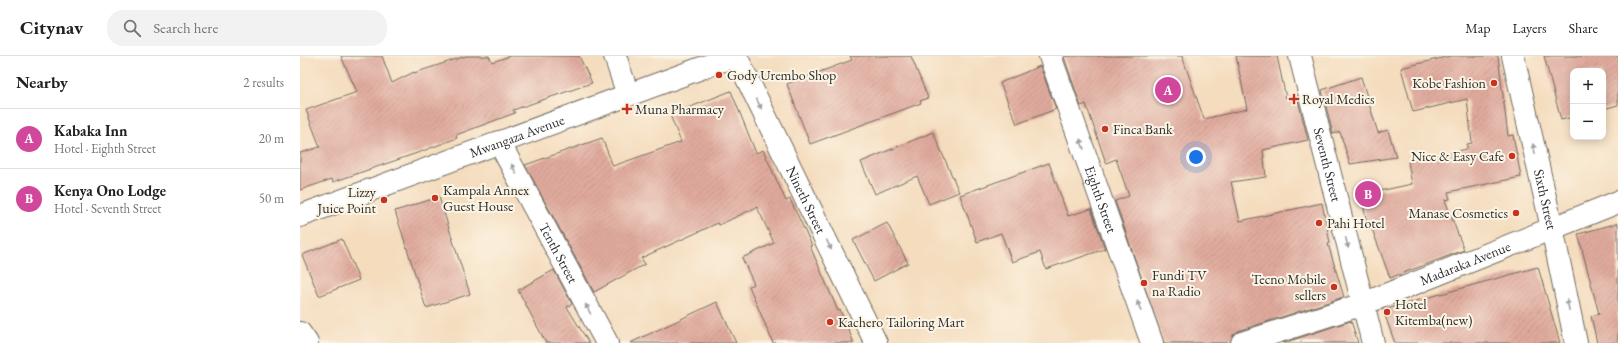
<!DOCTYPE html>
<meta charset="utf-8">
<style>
:root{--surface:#fff;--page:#f2f2f2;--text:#202124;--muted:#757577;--line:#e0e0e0;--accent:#2563eb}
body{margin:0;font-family:"EB Garamond",serif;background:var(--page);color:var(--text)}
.controls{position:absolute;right:12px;top:12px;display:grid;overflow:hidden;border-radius:8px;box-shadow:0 2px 10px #0003}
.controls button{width:36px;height:36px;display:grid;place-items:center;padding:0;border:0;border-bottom:1px solid var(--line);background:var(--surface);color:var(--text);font:20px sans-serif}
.you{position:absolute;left:896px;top:101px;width:14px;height:14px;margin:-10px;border:3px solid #fff;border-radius:50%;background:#1a73e8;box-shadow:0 0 0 6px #1a73e833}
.badge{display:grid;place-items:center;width:26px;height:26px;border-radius:50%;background:var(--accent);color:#fff;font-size:13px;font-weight:700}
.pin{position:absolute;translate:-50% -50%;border:2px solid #fff;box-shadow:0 1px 4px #0006}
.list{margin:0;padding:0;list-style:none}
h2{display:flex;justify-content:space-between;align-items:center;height:52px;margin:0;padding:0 16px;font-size:17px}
h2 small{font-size:13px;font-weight:400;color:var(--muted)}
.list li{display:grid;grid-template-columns:26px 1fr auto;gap:12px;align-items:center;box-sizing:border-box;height:60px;padding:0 16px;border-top:1px solid var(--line)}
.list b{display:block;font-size:15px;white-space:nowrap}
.list p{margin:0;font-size:13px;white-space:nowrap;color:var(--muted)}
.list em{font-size:13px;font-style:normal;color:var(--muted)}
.icon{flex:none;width:22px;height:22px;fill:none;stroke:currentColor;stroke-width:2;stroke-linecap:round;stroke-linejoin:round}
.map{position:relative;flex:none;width:1318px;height:287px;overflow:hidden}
header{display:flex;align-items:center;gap:24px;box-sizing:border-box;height:56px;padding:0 20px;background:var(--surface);border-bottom:1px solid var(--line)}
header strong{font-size:19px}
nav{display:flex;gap:22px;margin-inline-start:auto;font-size:14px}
.search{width:280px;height:36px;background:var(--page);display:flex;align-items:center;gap:10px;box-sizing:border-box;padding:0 14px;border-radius:16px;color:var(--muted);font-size:15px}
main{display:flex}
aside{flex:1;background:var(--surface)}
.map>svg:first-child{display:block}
.building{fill:url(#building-hatch)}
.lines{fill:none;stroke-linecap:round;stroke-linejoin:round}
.minor-casing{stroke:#71695e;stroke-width:24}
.minor{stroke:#fff;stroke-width:22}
.oneway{fill:#a0a0a0}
.poi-dot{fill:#c8321e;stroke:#fcf5e5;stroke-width:1.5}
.labels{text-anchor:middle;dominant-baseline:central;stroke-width:4;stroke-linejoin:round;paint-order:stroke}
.poi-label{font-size:14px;fill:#2b2b2b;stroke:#fcf5e5;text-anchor:start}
.street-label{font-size:14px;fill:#2b2b2b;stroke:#fcf5e5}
</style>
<header>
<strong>Citynav</strong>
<div class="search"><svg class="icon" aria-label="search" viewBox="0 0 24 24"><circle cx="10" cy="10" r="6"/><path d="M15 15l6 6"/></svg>Search here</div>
<nav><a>Map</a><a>Layers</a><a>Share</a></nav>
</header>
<main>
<aside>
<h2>Nearby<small>2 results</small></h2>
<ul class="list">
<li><span class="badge" style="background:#d1479c">A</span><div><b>Kabaka Inn</b><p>Hotel · Eighth Street</p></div><em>20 m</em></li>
<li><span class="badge" style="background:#d1479c">B</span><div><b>Kenya Ono Lodge</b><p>Hotel · Seventh Street</p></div><em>50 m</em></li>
</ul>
</aside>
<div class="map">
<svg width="1318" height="287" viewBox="0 0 1318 287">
<defs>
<pattern id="building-hatch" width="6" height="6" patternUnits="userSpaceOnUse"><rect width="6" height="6" fill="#e0aa9d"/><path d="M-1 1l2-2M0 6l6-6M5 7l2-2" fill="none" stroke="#c09287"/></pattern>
</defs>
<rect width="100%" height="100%" fill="#fcf5e5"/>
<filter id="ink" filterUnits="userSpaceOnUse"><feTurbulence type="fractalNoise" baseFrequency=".025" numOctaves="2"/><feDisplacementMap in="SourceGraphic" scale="8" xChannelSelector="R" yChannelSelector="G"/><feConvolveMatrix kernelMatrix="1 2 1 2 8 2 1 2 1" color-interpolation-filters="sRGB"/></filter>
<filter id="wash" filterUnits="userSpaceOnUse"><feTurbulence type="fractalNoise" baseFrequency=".012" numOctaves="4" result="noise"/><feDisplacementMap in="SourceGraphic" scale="16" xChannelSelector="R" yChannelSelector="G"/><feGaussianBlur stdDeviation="0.9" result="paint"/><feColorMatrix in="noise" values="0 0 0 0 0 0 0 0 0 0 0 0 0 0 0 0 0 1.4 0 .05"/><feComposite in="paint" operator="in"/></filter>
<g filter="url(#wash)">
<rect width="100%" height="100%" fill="#f4dcbd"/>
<g id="blocks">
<path class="building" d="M 41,0 L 82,0 L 92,27 L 114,16 L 114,17 L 166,0 L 189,0 L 192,6 L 210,0 L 279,0 L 292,27 L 213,54 L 215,57 L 156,79 L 157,82 L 120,96 L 33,126 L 32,123 L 0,134 L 0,97 L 20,91 L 6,54 L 57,36 Z
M 550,0 L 611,0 L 628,42 L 620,45 L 621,47 L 510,88 L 487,28 L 552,4 Z
M 766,0 L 882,0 L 904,63 L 947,53 L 936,0 L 977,0 L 986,42 L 997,40 L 1008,84 L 963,94 L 966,121 L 931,126 L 940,165 L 1022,147 L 1030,187 L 1028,188 L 1044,241 L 938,275 L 933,279 L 930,287 L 864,287 L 815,145 L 829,140 L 816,103 L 806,107 L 786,48 L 781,50 L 764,1 Z
M 1150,0 L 1198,0 L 1208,80 L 1213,79 L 1221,121 L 1148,136 L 1150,143 L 1145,144 L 1164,194 L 1090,222 L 1071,170 L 1068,171 L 1061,139 L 1112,128 L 1108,106 L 1167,93 L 1167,88 L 1172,87 L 1167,43 L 1113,56 L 1101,12 Z
M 1244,0 L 1318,0 L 1318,49 L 1303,53 L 1303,15 L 1273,15 L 1273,61 L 1261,64 Z
M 740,10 L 756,53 L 717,68 L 700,27 Z
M 1061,21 L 1078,77 L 1088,74 L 1096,101 L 1050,108 L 1040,76 L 1033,78 L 1022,34 Z
M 431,35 L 456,97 L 463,94 L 486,145 L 490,143 L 512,190 L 510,190 L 538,255 L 540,254 L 554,287 L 473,287 L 449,230 L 454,228 L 442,202 L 474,187 L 457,151 L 419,169 L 418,167 L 341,202 L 345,208 L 294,236 L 225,109 L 302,82 L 313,110 L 381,86 L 370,59 Z
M 633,76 L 659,136 L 629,148 L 617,120 L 575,138 L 561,106 Z
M 749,107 L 768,160 L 791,153 L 805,193 L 746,213 L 740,196 L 712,206 L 701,177 L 677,186 L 660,139 Z
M 139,141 L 170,238 L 126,252 L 95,155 Z
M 587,167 L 608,207 L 574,225 L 553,184 Z
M 1318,167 L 1318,287 L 1297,287 L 1291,260 L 1299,258 L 1278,178 Z
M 42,183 L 59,224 L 19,240 L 2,199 Z
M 1238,211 L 1260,287 L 1095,287 L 1083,254 Z
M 254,214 L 272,248 L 267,251 L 289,287 L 246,287 L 218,234 Z
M 417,246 L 436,287 L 330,287 Z
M 1051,265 L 1058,287 L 983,287 Z"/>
</g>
</g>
<g filter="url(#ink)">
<use href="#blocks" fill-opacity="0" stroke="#71695e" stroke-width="1"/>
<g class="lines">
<defs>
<g id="minor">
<path d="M 315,0 L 328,39"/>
<path id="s1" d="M 436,0 L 576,287"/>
<path id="s2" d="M 750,0 L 852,287"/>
<path id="s3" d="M 1000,0 L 1073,287"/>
<path id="s4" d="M 1213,0 L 1252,172 L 1276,287"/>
<path id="s5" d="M 199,86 L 307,287"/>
<path id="s6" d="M 0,160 L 434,0"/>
<path d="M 0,277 L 7,287"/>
<path id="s7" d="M 942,287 L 1063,248 L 1318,146"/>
</g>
</defs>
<use href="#minor" class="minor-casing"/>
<use href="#minor" class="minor"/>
</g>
<defs><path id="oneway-solid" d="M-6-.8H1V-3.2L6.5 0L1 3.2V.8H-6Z"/></defs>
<g class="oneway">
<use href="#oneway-solid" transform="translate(459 48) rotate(64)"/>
<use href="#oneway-solid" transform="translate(782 88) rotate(-110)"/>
<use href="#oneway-solid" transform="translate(1234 93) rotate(-103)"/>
<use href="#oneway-solid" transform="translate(214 113) rotate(-118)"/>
<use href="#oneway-solid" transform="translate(1047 187) rotate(76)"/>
<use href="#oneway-solid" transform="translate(529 189) rotate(64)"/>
<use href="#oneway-solid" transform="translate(1268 249) rotate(-102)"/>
<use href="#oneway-solid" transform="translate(839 250) rotate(-110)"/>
<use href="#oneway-solid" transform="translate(288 253) rotate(-118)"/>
</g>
</g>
<g class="poi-dot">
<circle cx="419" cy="19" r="4"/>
<circle cx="1194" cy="27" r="4"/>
<path d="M992 37h4v4h4v4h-4v4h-4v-4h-4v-4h4z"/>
<path d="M325 47h4v4h4v4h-4v4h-4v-4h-4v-4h4z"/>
<circle cx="805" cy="73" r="4"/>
<circle cx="1212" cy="100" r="4"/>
<circle cx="135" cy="142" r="4"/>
<circle cx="84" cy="144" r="4"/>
<circle cx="1216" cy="157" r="4"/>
<circle cx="1019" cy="167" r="4"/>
<circle cx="844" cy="227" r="4"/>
<circle cx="1034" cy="231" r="4"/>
<circle cx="1087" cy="256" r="4"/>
<circle cx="530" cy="266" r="4"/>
</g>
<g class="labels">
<g class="poi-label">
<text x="427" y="19">Gody Urembo Shop</text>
<text x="1186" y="27" text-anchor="end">Kobe Fashion</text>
<text x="1002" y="43">Royal Medics</text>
<text x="335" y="53">Muna Pharmacy</text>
<text x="813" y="73">Finca Bank</text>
<text x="1204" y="100" text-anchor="end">Nice &amp; Easy Cafe</text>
<text x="143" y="134">Kampala Annex<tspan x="143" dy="16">Guest House</tspan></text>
<text x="76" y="136" text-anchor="end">Lizzy<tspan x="76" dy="16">Juice Point</tspan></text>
<text x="1208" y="157" text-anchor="end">Manase Cosmetics</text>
<text x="1027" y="167">Pahi Hotel</text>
<text x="852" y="219">Fundi TV<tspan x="852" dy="16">na Radio</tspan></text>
<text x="1026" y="223" text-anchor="end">Tecno Mobile<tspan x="1026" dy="16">sellers</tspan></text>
<text x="1095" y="248">Hotel<tspan x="1095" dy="16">Kitemba(new)</tspan></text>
<text x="538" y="266">Kachero Tailoring Mart</text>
</g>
<g class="street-label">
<text stroke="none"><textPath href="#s6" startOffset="231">Mwangaza Avenue</textPath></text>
<text stroke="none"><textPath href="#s3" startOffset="112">Seventh Street</textPath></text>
<text stroke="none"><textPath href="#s4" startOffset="147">Sixth Street</textPath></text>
<text stroke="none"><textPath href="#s1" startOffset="160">Nineth Street</textPath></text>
<text stroke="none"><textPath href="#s2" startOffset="152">Eighth Street</textPath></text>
<text stroke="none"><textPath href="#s5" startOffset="126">Tenth Street</textPath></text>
<text stroke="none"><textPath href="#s7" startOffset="237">Madaraka Avenue</textPath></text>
</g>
</g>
</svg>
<div class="controls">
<button>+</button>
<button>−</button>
</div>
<div class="you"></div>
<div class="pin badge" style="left:868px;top:34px;background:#d1479c">A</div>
<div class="pin badge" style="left:1068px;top:138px;background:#d1479c">B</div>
</div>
</main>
